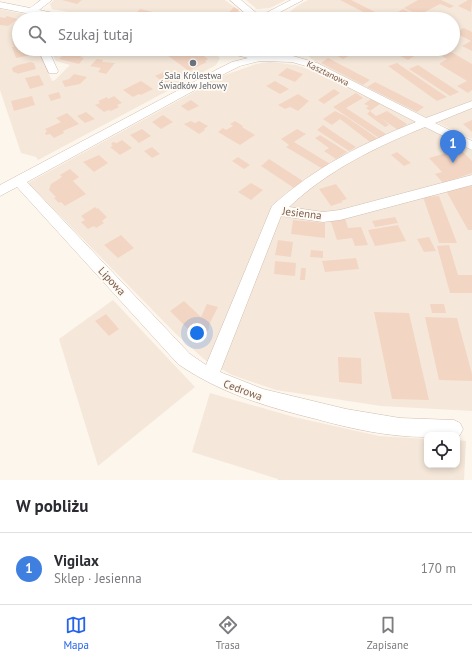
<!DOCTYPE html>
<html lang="pl">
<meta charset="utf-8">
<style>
:root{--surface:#fff;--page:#f2f2f3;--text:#2b2b33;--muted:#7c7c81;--line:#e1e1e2;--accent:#2563eb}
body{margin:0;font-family:"PT Sans",sans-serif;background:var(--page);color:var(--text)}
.controls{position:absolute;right:12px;bottom:12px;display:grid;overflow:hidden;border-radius:8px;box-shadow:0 2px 6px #0003}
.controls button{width:36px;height:36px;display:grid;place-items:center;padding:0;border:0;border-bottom:1px solid var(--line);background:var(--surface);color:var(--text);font:20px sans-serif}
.you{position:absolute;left:197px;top:333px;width:14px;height:14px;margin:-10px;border:3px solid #fff;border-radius:50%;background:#1a73e8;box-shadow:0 0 0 6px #1a73e833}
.badge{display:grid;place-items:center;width:26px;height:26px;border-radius:50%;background:var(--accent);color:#fff;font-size:13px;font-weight:700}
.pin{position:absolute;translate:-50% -33px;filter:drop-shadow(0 1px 2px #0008)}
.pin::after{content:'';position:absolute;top:21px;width:14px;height:12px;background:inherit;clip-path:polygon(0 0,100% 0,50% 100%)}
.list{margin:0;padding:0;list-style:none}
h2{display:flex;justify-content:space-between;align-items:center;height:52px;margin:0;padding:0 16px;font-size:17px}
h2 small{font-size:13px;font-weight:400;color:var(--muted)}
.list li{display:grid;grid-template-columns:26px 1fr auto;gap:12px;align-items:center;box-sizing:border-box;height:72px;padding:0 16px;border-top:1px solid var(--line)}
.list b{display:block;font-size:15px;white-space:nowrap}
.list p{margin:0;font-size:13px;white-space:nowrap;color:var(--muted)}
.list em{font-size:13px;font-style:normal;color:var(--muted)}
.icon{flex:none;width:22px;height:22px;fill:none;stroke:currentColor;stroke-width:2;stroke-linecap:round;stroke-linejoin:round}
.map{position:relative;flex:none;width:472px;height:480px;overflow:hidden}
.search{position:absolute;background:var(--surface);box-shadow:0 2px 6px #0003;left:12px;right:12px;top:12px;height:44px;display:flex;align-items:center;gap:10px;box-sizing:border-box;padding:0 14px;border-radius:22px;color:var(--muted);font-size:15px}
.sheet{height:124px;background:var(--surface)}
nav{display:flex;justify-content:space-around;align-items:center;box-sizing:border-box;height:56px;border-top:1px solid var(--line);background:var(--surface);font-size:11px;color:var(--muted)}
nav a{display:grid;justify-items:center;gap:2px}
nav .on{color:var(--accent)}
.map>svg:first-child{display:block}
.residential{fill:#f5e8da}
.building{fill:#f3d5c3}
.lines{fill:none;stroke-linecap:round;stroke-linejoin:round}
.minor-casing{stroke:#d1beb0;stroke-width:1}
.minor{fill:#fff;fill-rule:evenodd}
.worship-dot{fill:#6b7280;stroke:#fffaf3;stroke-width:1.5}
.labels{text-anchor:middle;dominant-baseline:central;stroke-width:3.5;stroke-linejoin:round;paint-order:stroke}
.far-street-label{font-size:9px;fill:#7a5c4d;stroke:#fffaf3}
.far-worship-label{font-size:9px;fill:#5b616d;stroke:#fffaf3}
.street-label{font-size:11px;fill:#7a5c4d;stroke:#fffaf3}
</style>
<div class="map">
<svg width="472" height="480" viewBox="0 0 472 480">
<rect width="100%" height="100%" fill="#fdf6ec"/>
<path class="residential" d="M 54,0 L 225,0 L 250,19 L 107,19 L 52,9 L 50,4 Z
M 246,0 L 286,0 L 270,8 L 257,9 Z
M 308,0 L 472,0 L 472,139 L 425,117 L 316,62 L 299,49 L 453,49 L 453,19 L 281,19 L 297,6 Z
M 0,9 L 47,19 L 19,19 L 19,49 L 37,49 L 52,81 L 55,80 L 70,65 L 56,61 L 50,49 L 197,49 L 213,52 L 220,58 L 216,65 L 38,160 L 36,157 L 21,153 L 0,90 Z
M 270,62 L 296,65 L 308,69 L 351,88 L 472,151 L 472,411 L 381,406 L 276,390 L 232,375 L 205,360 L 176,334 L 28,183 L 225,75 L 256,64 Z
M 113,300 L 195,387 L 98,466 L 59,339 Z
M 210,393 L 294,417 L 379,436 L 427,439 L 427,465 L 457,465 L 457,440 L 466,441 L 464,480 L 278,480 L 278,479 L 192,452 Z"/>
<path class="building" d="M 62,0 L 82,0 L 77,4 Z
M 340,0 L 351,0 L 381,15 L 375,18 Z
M 418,0 L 441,0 L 454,6 L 450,8 L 440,4 L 419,15 L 404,8 Z
M 468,0 L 472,0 L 471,12 L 458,6 Z
M 234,7 L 239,10 L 235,15 L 237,16 L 235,19 L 223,19 Z
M 140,9 L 153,12 L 146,19 L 134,16 Z
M 403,9 L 423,19 L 413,19 L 398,12 Z
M 199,12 L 209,13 L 207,15 L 216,17 L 215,19 L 212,19 L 195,16 Z
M 7,16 L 17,19 L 8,26 L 0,25 L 0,17 L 5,18 Z
M 464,28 L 472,32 L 472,51 L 462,46 L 471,41 L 454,32 Z
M 19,40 L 19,49 L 33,49 L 29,51 L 31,55 L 16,58 L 12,47 L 14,47 L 12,41 Z
M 172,49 L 204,56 L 208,59 L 205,61 L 207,62 L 189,71 L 167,55 L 167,52 Z
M 339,49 L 354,49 L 358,51 L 343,59 L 332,53 Z
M 404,49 L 416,55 L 408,60 L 396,54 Z
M 430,49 L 446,49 L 472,64 L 472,90 L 468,93 L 457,86 L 467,81 L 439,64 L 447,59 Z
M 66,52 L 82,56 L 80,57 L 84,58 L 79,64 L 59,59 Z
M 328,58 L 370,80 L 363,85 L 321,63 Z
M 97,59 L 103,60 L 102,62 L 103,62 L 115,63 L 106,74 L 98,72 L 101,68 L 90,66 Z
M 31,62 L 32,63 L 34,63 L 36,69 L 17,74 L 17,73 L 13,72 L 12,68 L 18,65 Z
M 397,63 L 432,87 L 447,97 L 437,101 L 388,66 Z
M 418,65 L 459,92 L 450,96 L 409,69 Z
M 287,68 L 303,74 L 295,82 L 278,75 Z
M 168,70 L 174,73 L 177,77 L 171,82 L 169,81 L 165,83 L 155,76 Z
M 74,74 L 87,77 L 80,84 L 65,87 L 62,81 L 69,79 Z
M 39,75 L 44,85 L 30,89 L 25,78 Z
M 141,81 L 153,89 L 141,95 L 139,94 L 133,97 L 123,90 Z
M 275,81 L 289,89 L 280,94 L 266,86 Z
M 375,82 L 397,93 L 424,107 L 417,112 L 367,87 Z
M 334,89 L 340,93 L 324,104 L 318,100 Z
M 59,92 L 61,98 L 51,101 L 48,95 Z
M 356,93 L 363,98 L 346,108 L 386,134 L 379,138 L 333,107 Z
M 298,94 L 309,101 L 298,111 L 290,107 L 285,109 L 278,105 Z
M 32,96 L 35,105 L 14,111 L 11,101 Z
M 114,96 L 122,103 L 117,105 L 119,107 L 111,111 L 109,110 L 104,112 L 95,105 L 100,103 L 98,101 L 107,97 L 108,99 Z
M 371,99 L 380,104 L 370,111 L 366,108 L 369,106 L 364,104 Z
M 191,100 L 199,106 L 188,111 L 181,106 Z
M 335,111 L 345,116 L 377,138 L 370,142 L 340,119 L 332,125 L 323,119 Z
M 370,111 L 376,116 L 387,111 L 407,124 L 398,130 L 382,119 L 389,125 L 385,127 L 367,114 Z
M 86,112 L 95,119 L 85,123 L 77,116 Z
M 67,113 L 79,124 L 63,131 L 64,133 L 54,138 L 50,134 L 46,135 L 45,133 L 47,131 L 45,129 L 61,122 L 56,118 Z
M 163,115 L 173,122 L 161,129 L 152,122 Z
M 472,120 L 472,132 L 463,124 Z
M 191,121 L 195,123 L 199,121 L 208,126 L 204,129 L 205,130 L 199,134 L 184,124 Z
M 235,121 L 243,126 L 242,127 L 255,135 L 240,145 L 218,132 L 223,128 L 226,130 L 233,126 L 230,124 Z
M 323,125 L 339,136 L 356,147 L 349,151 L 317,130 Z
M 142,129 L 151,136 L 139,143 L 130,135 Z
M 297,129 L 306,134 L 294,142 L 330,164 L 323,169 L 286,147 L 289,145 L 281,139 Z
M 320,135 L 347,152 L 336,159 L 324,151 L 329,148 L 315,138 Z
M 122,140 L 132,148 L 120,155 L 110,147 L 113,146 L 111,144 L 113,142 L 117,143 Z
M 152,147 L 160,154 L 152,158 L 144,151 Z
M 460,149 L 472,161 L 472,173 L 443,183 L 435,174 L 442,172 L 429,158 Z
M 397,152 L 411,163 L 404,166 L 391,155 Z
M 99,155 L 108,163 L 94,172 L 83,162 Z
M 238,157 L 250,165 L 244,169 L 232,161 Z
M 269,159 L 306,183 L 297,190 L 261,166 Z
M 70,169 L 79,177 L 73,181 L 86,194 L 65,206 L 61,202 L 59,203 L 54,198 L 56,197 L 49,190 L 51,184 L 62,177 L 60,175 Z
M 251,183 L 263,190 L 251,200 L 238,192 Z
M 336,184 L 347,199 L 341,201 L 343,202 L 331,206 L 319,189 Z
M 472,186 L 472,230 L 468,230 L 445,189 Z
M 439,196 L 457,243 L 439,243 L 423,197 Z
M 95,207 L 97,209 L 98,208 L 107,217 L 102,221 L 104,223 L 96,228 L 94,226 L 88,229 L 81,222 L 85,220 L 81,216 Z
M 395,217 L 398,223 L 375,227 L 372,221 Z
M 345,218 L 348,228 L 361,227 L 368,245 L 355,246 L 352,238 L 337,240 L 330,219 Z
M 293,220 L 325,223 L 325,238 L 291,234 Z
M 398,225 L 406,241 L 375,246 L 368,230 Z
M 121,235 L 134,248 L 118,258 L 104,245 Z
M 429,237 L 436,251 L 424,252 L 417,239 Z
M 278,240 L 293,242 L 291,257 L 275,255 Z
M 449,245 L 458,275 L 472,275 L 472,293 L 450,293 L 437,246 Z
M 311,250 L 323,251 L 323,258 L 310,257 Z
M 356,258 L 359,269 L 325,272 L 322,261 Z
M 275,261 L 296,263 L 295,276 L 274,274 Z
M 301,268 L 306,268 L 305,280 L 300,280 Z
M 184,301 L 201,317 L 207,304 L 218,307 L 209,325 L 209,329 L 206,332 L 202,331 L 195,336 L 170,311 Z
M 430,304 L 444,304 L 446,313 L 432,313 Z
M 374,312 L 409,313 L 429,400 L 392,399 Z
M 106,314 L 119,329 L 109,336 L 95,321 Z
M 425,317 L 457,318 L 472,374 L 472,381 L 439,380 Z
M 338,357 L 361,358 L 362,384 L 339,382 Z"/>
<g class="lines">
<defs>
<path id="minor" d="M 41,0 L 52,0 L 39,10 L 73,17 L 75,19 L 56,19 L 0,8 L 0,2 L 30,8 Z
M 230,0 L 241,0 L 260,16 L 291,0 L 303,0 L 267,19 L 252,19 Z
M 38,49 L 48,49 L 58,71 L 57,73 L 49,73 Z
M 219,49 L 236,49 L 260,55 L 293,56 L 317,63 L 426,118 L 472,101 L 472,108 L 435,123 L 472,141 L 472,150 L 425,127 C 376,147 328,170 289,207 L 323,212 L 340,210 L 472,175 L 472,185 L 340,220 L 323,222 L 281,216 L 220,372 L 263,389 L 346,409 L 400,418 L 454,420 L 460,423 L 463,429 L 460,435 L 457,437 L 457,435 L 427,435 L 427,437 C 389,437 352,429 316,419 C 267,407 220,393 178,364 L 17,187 L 0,196 L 0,185 L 218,69 L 232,62 L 248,58 L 220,51 ZM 260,61 L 292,62 L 309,67 L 416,122 C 363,143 314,168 272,206 L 206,365 L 190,354 L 27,182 L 226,73 L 240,66 Z"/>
</defs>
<use href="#minor" class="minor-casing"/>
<use href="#minor" class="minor"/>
</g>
<circle class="worship-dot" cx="193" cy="63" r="4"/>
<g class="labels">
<g class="far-street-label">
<text transform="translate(328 73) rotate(26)">Kasztanowa</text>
</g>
<g class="far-worship-label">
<text x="193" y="75">Sala Królestwa<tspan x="193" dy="10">Świadków Jehowy</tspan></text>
</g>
<g class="street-label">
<text transform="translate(302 213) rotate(7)">Jesienna</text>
<text transform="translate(112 281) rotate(47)">Lipowa</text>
<text transform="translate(243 390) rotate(20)">Cedrowa</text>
</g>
</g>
</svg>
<div class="controls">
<button><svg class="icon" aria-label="locate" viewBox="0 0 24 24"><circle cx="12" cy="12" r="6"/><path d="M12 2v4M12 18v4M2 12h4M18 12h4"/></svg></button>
</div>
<div class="you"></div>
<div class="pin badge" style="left:453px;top:163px;background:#3f7fe0">1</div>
<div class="search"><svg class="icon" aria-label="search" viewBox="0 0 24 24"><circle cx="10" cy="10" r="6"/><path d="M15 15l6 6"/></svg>Szukaj tutaj</div>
</div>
<section class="sheet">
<h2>W pobliżu<small></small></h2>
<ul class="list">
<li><span class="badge" style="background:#3f7fe0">1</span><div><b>Vigilax</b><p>Sklep · Jesienna</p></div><em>170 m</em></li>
</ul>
</section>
<nav>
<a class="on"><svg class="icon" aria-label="map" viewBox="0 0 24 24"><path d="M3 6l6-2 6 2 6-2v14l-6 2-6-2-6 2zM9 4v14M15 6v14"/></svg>Mapa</a>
<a><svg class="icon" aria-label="directions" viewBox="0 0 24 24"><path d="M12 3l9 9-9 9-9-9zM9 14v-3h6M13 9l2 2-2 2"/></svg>Trasa</a>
<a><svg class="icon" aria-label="saved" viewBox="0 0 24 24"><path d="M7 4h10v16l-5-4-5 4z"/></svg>Zapisane</a>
</nav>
